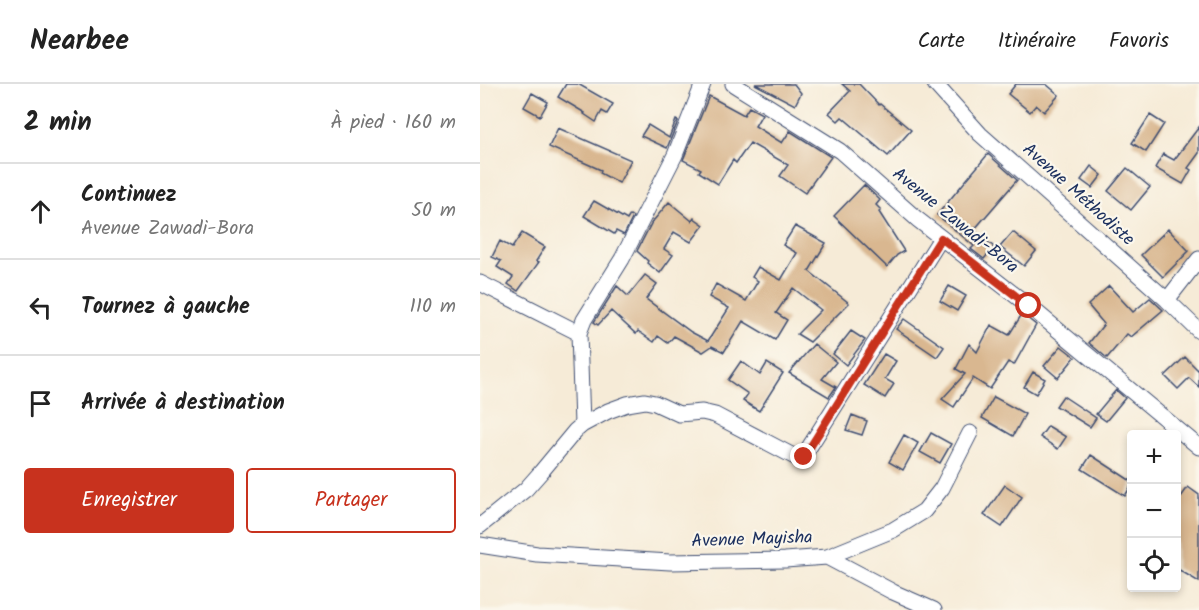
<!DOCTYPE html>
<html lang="fr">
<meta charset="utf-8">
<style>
:root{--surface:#fff;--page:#f2f2f2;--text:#222;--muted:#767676;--line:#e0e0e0;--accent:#c8321e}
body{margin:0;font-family:Kalam,sans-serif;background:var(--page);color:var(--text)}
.controls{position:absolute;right:18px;bottom:18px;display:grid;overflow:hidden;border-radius:6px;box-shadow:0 3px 9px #0003}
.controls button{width:54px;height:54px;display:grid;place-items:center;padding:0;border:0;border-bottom:2px solid var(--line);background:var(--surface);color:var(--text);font:30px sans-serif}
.stop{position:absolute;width:18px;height:18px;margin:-14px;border:4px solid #c8321e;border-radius:50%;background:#fff}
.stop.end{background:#c8321e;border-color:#fff;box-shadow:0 2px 6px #0008}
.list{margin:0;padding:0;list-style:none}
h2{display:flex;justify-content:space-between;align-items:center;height:78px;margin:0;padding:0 24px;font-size:26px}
h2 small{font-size:20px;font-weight:400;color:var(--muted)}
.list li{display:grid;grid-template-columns:39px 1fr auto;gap:18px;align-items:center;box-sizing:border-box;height:96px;padding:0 24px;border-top:2px solid var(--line)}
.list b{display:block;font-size:22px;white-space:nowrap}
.list p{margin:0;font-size:20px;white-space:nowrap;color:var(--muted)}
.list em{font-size:20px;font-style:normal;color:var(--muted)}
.actions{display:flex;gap:12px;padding:18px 24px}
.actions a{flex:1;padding:14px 0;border:2px solid var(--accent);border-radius:6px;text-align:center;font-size:21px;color:var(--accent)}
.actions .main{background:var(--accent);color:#fff}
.icon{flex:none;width:33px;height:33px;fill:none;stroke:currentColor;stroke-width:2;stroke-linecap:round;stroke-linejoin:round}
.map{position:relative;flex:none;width:719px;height:526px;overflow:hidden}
header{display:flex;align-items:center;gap:36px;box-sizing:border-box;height:84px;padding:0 30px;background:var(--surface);border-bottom:2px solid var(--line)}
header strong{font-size:28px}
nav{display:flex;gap:33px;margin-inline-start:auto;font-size:21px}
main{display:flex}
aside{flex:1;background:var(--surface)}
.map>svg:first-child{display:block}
.building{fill:#d9b790}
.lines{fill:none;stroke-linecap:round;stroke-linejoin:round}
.minor-casing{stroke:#3c4b70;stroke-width:17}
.minor{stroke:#fff;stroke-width:15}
.route{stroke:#c8321e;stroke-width:8}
.labels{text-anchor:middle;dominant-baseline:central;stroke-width:4.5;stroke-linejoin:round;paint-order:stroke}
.street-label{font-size:18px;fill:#1b2f5e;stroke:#fbf7ec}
</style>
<header>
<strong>Nearbee</strong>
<nav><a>Carte</a><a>Itinéraire</a><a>Favoris</a></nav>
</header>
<main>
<aside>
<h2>2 min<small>À pied · 160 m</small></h2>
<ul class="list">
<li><svg class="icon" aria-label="ahead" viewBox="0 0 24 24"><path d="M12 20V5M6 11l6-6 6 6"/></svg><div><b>Continuez</b><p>Avenue Zawadi-Bora</p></div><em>50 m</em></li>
<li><svg class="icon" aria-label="left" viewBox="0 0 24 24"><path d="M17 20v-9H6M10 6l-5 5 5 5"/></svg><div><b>Tournez à gauche</b></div><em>110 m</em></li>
<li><svg class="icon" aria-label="arrive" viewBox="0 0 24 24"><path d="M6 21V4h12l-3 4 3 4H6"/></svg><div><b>Arrivée à destination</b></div></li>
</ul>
<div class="actions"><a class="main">Enregistrer</a><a>Partager</a></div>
</aside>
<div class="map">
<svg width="719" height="526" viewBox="0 0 719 526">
<rect width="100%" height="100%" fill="#fbf7ec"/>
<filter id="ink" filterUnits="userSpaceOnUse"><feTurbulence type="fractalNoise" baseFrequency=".0167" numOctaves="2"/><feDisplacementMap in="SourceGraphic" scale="12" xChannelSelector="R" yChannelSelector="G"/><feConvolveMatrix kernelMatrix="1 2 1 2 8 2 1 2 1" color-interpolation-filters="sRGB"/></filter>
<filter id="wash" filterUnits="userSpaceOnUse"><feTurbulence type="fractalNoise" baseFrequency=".008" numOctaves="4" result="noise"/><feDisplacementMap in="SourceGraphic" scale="24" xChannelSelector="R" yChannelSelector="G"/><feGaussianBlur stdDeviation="1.35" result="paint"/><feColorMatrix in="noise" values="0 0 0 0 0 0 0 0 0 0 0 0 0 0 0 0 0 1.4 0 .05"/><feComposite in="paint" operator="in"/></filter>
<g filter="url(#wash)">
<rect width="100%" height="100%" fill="#f6ebd7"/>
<g id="blocks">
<path class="building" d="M 86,0 L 98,0 L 133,20 L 127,30 L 122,27 L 116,38 L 104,30 L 105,29 L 78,13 Z
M 275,0 L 314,0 L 321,9 L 315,21 Z
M 362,0 L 379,0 L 399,21 L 400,20 L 431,46 L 408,72 L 362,33 L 358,37 L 349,29 L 370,7 Z
M 536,0 L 566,0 L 579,11 L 564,28 L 556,21 L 550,28 L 528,10 Z
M 52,9 L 68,18 L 60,32 L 44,23 Z
M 229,12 L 264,31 L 269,23 L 282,30 L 275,42 L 302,59 L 310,47 L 351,73 L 325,109 L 300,92 L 308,81 L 270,59 L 256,79 L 253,76 L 238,100 L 219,88 L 221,85 L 203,76 Z
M 670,31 L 684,40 L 666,68 L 652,59 Z
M 196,36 L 198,37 L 187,64 L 161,52 L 168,41 L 189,54 Z
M 719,43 L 719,69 L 708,84 L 711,86 L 703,100 L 675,84 L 683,70 L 694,76 Z
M 78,44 L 151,76 L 139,99 L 120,89 L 121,86 L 69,63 Z
M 508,70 L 537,96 L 494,146 L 514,163 L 504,175 L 491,165 L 494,162 L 457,131 Z
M 611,82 L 622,91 L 612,104 L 601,96 Z
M 647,84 L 670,103 L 651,126 L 628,107 Z
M 384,101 L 400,116 L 396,121 L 401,126 L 399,128 L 424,167 L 417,171 L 407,183 L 354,132 Z
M 114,117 L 147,136 L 150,131 L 153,133 L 144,151 L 136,147 L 134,150 L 104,132 Z
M 189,118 L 212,137 L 214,134 L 224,141 L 211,158 L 194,148 L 184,165 L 193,171 L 180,189 L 167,179 L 168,177 L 157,167 L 173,136 L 174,136 Z
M 315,142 L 346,159 L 329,187 L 369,219 L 330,258 L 317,250 L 341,226 L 313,204 L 296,229 L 307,236 L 295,256 L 263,237 L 244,268 L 232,262 L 223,268 L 194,252 L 188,259 L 178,252 L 174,258 L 158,247 L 156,250 L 131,227 L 118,241 L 114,238 L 137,202 L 148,212 L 165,191 L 177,200 L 166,215 L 211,248 L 228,257 L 249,224 L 229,213 L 236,200 L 266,217 L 278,197 L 272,193 L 278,183 L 301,196 L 317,169 L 303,161 Z
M 688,145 L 709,167 L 683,193 L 661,171 Z
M 533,148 L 556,167 L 544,182 L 520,163 Z
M 42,149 L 65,163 L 56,177 L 59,178 L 38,207 L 28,200 L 33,193 L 17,183 L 21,177 L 12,173 L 20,157 L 32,164 Z
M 469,202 L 486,212 L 477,227 L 460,217 Z
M 629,202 L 653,228 L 670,214 L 683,226 L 651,253 L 647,250 L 627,274 L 609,259 L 624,240 L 608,221 Z
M 542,230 L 556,241 L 534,281 L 528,278 L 510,305 L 493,294 L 474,323 L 462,315 L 485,290 L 476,285 L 489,260 L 497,268 L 511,241 L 529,251 Z
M 424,235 L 464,263 L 457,273 L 416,245 Z
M 371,247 L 385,256 L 366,281 L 353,270 Z
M 334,260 L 356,278 L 342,295 L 356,303 L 349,313 L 309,289 Z
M 581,262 L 595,273 L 578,294 L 564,282 Z
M 404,270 L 416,277 L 405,295 L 414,300 L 405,314 L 384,301 Z
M 705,273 L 719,287 L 719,303 L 709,294 L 698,305 L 685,292 Z
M 261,277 L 280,291 L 287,279 L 303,289 L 279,327 L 263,317 L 268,310 L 248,296 Z
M 553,288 L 565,295 L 556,310 L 544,303 Z
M 636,306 L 645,314 L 626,337 L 616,330 Z
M 583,312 L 616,334 L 610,343 L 576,322 Z
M 514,313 L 545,330 L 533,352 L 502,334 Z
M 372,331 L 387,337 L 382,351 L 366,346 Z
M 568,342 L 586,353 L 578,365 L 560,353 Z
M 451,349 L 471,360 L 460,379 L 440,368 Z
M 424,351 L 438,359 L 423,386 L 409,378 Z
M 611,371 L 651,397 L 651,402 L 645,412 L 602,385 Z
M 525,401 L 542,413 L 522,443 L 504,431 Z
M 708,403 L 719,411 L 719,498 L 696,484 L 696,420 Z"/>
</g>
</g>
<g filter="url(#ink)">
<use href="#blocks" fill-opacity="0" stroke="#3c4b70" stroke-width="1.5"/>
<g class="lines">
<defs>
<path id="minor" d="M 253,0 L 360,67 L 437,135 L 549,222 L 719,363
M 455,0 L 500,50 L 687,216 L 719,247
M 0,199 L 99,249
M 687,216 L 719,175
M 102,341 L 99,249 L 104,236 L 142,175 L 195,71 L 223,0
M 0,442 L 46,405 L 61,388 L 95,347 L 102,341 L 128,327 L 147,320 L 165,317 L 175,319 L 199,330 L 222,328 L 235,331 L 317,374 L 323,373 L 461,154
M 0,461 L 57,470 L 190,478 L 305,476 L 347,473 L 413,446 L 444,427 L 462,404 L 490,349
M 347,473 L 413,508 L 454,526"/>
</defs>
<use href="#minor" class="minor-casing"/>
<use href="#minor" class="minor"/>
</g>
</g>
<g class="lines" filter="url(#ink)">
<path class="route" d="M 324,373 L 461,154 L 549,222"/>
</g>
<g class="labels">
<g class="street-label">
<text transform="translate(598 111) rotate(42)">Avenue Méthodiste</text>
<text transform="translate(475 137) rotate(39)">Avenue Zawadi-Bora</text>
<text transform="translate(272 456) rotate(-2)">Avenue Mayisha</text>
</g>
</g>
</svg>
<div class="controls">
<button>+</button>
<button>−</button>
<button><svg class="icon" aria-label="locate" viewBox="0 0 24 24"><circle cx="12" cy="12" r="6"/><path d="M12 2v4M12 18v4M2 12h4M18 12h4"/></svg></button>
</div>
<div class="stop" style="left:549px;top:222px"></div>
<div class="stop end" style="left:324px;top:373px"></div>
</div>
</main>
